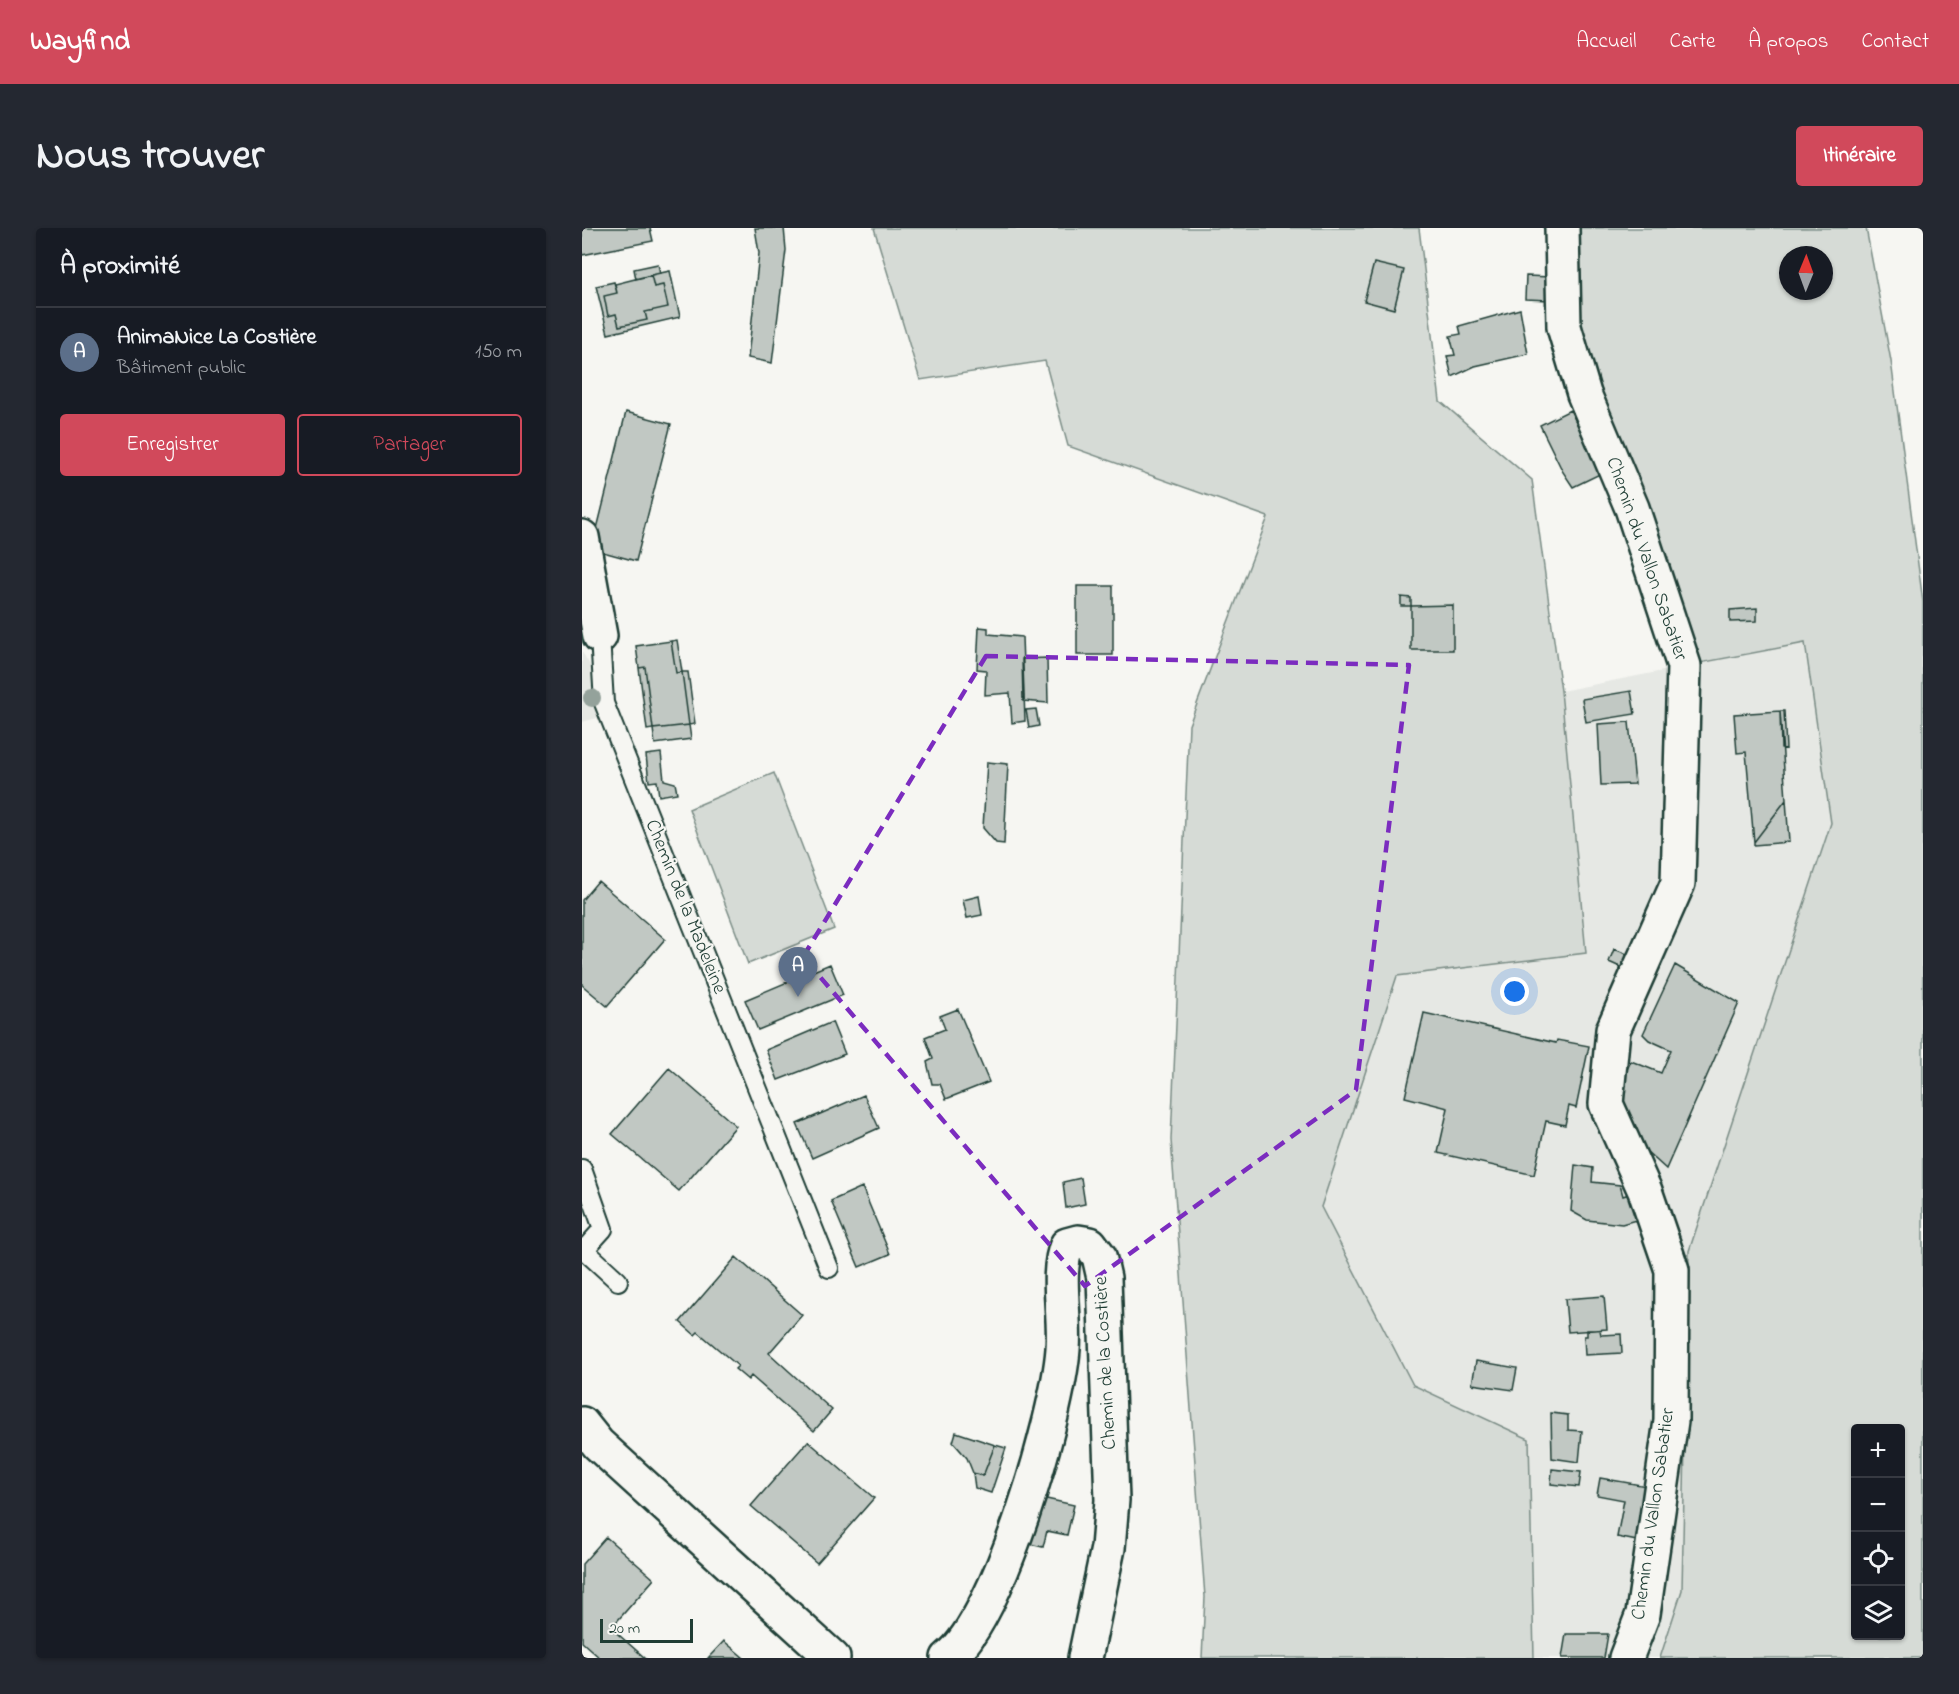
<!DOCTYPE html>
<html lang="fr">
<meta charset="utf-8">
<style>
:root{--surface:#171b24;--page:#242831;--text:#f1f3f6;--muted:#9ea1a6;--line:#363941;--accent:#d1495b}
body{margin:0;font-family:"Indie Flower",sans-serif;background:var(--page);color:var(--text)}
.controls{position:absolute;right:18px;bottom:18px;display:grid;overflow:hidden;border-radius:6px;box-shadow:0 2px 4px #0004}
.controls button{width:54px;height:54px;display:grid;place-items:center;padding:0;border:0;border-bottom:2px solid var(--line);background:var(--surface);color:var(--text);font:30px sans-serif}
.compass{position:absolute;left:1197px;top:18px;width:54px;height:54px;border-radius:50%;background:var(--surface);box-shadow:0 2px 4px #0004;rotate:1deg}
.scale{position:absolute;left:18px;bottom:15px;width:93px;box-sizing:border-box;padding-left:6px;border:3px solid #1f3d34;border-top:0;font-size:16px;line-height:21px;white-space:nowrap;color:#1f3d34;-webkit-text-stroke:4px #f6f6f2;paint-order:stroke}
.you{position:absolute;left:933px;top:764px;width:21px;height:21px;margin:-15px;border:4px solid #fff;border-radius:50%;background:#1a73e8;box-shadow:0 0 0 9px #1a73e833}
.badge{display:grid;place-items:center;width:39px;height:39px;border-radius:50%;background:var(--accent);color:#fff;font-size:20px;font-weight:700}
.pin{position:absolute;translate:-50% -50px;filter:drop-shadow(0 2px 3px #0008)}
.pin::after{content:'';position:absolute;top:32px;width:21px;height:18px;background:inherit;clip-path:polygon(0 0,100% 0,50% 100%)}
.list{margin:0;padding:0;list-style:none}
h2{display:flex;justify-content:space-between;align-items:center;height:78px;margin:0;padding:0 24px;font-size:26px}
h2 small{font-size:20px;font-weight:400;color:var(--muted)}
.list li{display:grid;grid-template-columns:39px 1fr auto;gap:18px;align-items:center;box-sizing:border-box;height:90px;padding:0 24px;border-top:2px solid var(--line)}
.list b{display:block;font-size:22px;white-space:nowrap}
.list p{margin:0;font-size:20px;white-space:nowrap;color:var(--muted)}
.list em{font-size:20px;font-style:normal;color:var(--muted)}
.actions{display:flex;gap:12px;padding:18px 24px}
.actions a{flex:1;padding:14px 0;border:2px solid var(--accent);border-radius:6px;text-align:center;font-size:21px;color:var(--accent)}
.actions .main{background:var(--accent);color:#fff}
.icon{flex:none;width:33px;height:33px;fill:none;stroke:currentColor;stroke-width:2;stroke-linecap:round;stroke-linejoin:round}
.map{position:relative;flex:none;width:1341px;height:1430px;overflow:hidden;border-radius:6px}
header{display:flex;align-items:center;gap:36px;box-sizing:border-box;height:84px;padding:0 30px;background:var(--accent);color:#fff}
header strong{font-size:28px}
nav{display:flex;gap:33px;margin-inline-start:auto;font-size:21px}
.intro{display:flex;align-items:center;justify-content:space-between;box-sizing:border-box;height:144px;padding:0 36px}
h1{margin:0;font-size:42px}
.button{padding:15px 27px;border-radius:6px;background:var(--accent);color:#fff;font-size:21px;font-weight:700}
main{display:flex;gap:36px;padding:0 36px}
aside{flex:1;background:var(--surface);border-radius:6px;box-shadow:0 2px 4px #0004}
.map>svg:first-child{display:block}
.built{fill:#e6e8e4}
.green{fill:#d6dbd6;stroke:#7a8c85;stroke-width:1.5;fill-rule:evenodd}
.building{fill:#c1c8c3;stroke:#1f3d34;stroke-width:1.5}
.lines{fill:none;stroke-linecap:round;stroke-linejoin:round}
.lane-casing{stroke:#1f3d34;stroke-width:22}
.street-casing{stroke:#1f3d34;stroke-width:38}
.lane{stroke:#f6f6f2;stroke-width:18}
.street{stroke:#f6f6f2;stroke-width:33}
.tree{fill:#94a29b}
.marked{fill:none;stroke:#7b2cbf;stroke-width:4.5;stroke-dasharray:12 8;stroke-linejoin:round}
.labels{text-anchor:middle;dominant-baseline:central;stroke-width:4.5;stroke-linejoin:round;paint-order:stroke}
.street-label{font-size:20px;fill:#1f3d34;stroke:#f6f6f2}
</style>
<header>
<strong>Wayfind</strong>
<nav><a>Accueil</a><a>Carte</a><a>À propos</a><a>Contact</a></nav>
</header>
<div class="intro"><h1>Nous trouver</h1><a class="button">Itinéraire</a></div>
<main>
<aside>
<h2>À proximité<small></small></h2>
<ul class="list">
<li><span class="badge" style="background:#5c6f8a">A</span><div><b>AnimaNice La Costière</b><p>Bâtiment public</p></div><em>150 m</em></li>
</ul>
<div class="actions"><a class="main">Enregistrer</a><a>Partager</a></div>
</aside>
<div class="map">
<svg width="1341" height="1430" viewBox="0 0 1341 1430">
<rect width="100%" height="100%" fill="#f6f6f2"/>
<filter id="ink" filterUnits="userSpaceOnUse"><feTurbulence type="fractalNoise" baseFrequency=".0167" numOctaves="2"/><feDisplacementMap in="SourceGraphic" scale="12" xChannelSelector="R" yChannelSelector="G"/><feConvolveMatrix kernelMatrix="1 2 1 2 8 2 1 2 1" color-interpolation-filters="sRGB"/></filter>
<g filter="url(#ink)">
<path class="built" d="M 1223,415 L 1249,595 L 1107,1023 L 1100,1362 L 1078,1430 L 952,1430 L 947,1211 L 831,1157 L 738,979 L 815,748 L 1004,725 L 979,463 Z
M 0,424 L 11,442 L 15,490 L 0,494 Z"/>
<path class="green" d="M 292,0 L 837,0 L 858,173 L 950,252 L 979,463 L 1004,725 L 815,748 L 739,979 L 831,1157 L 947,1211 L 952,1430 L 620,1430 L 623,1369 L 589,912 L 607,497 L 686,289 L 486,218 L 463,133 L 338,152 Z
M 980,0 L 1284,0 L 1309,133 L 1341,374 L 1341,1430 L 1078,1430 L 1100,1362 L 1107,1023 L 1249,595 L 1223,415 L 1102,438 L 1002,166 ZM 1206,27 L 1242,27 L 1242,63 L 1206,63 ZM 1274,1200 L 1318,1200 L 1318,1408 L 1274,1408 Z
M 192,545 L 252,701 L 166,736 L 107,581 Z"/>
<path class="building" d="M 0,0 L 68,0 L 71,13 L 0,27 Z
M 173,0 L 202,0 L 204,22 L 190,135 L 166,130 L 177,25 Z
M 792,35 L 822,42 L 812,81 L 782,73 Z
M 76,36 L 78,45 L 54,51 L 52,41 Z
M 88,43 L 98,89 L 26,106 L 14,58 L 32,54 L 35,65 L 22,68 L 26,88 L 34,86 L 37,98 L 65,92 L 63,84 L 86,79 L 81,57 L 72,59 L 69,47 Z
M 69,47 L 72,59 L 81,57 L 86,79 L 63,84 L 65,92 L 37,98 L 34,86 L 26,88 L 22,68 L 35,65 L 33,56 Z
M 944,48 L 969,49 L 968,72 L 943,71 Z
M 938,81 L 946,126 L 893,138 L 870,149 L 865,128 L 873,127 L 868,108 L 879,106 L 877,98 Z
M 988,182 L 1020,245 L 991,259 L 981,244 L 958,197 Z
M 44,184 L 89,196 L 54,333 L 10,321 Z
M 495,358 L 531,358 L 531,427 L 495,427 Z
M 819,369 L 829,370 L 829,378 L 819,378 Z
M 871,377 L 871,422 L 829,422 L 829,378 Z
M 1175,380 L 1175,393 L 1148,394 L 1148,382 Z
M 397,399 L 406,400 L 406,406 L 440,409 L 443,493 L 430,495 L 428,465 L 403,467 L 404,442 L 395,441 Z
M 95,412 L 100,444 L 94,445 L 89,413 Z
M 89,413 L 94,445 L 100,444 L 107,497 L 71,501 L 63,439 L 57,440 L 54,418 Z
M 465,430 L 466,475 L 441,473 L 440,431 Z
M 63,439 L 71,501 L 65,502 L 57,440 Z
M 100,444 L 106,444 L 113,496 L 107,497 Z
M 1049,463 L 1053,486 L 1004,494 L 1000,471 Z
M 454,481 L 457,498 L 447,500 L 444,482 Z
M 1198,483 L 1202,483 L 1204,521 L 1199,520 Z
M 1198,483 L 1204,572 L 1172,614 L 1164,524 L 1155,525 L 1152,486 Z
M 1047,494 L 1053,556 L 1019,557 L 1016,496 Z
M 107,497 L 109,511 L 73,516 L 71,501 Z
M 79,525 L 82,552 L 93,555 L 95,565 L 77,568 L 75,553 L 67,554 L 64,527 Z
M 405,534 L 426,536 L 422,616 L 414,615 L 401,600 Z
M 1204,572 L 1207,614 L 1172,617 L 1172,614 Z
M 16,653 L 83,711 L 25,778 L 0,757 L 0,672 Z
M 397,668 L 400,687 L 385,690 L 381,672 Z
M 1032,721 L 1053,729 L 1047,743 L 1027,734 Z
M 248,736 L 261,767 L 176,802 L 163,772 Z
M 1093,737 L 1157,775 L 1084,941 L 1052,912 L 1040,872 L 1043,846 L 1049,833 L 1079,845 L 1089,822 L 1067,812 L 1061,806 Z
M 376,781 L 407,854 L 364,871 L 358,856 L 350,856 L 345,834 L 351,831 L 343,809 L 363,801 L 358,788 Z
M 842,785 L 974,815 L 975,812 L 1007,818 L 994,880 L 987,878 L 983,897 L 964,893 L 952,947 L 856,925 L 866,880 L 823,869 Z
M 250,794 L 263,826 L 196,852 L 184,822 Z
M 87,840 L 154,898 L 97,963 L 30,906 Z
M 282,867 L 297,900 L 230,930 L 215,896 Z
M 993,937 L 1011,940 L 1010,954 L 1038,957 L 1041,968 L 1047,966 L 1054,992 L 1040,996 L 1005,992 L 989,983 Z
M 499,950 L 503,976 L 484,980 L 481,954 Z
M 280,959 L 308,1026 L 277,1039 L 249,973 Z
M 154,1029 L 220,1087 L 187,1125 L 250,1182 L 232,1203 L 169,1148 L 166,1152 L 153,1141 L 156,1138 L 116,1104 L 113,1107 L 98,1094 Z
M 1022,1068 L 1025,1101 L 986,1104 L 983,1071 Z
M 1005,1102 L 1018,1102 L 1019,1107 L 1039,1106 L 1040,1125 L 1003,1127 L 1002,1108 L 1005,1108 Z
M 894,1133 L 935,1140 L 931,1162 L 890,1156 Z
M 969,1185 L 986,1187 L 986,1202 L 1000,1203 L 997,1234 L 970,1230 Z
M 374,1204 L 413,1217 L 401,1248 L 391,1245 L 385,1230 L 371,1214 Z
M 226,1213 L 292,1270 L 235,1335 L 169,1278 Z
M 413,1217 L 424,1220 L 409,1265 L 393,1260 L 391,1245 L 401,1248 Z
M 970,1241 L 999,1244 L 997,1259 L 969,1256 Z
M 1018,1250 L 1065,1258 L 1055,1313 L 1035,1309 L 1042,1272 L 1015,1267 Z
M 460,1270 L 492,1277 L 485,1307 L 465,1303 L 461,1319 L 443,1315 L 448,1298 L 454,1300 Z
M 24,1309 L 72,1351 L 29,1400 L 63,1430 L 18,1430 L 0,1414 L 0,1336 Z
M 984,1406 L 1026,1406 L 1022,1430 L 980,1430 Z
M 142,1413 L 162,1430 L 126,1430 Z"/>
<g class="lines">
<defs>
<path id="lane" d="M 18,408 L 22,475 L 247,1040
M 0,941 L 21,1001 L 2,1022
M 0,1020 L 36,1053"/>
<path id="street" d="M 980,0 L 982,99 L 1002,166 L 1050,280 L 1102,438 L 1096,655 L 1031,802 L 1024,876 L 1063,963 L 1090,1042 L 1089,1193 L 1061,1386 L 1044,1430
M 0,309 L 18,408
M 0,1196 L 16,1216 L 251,1430
M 366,1430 C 417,1391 476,1187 481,1121 C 484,1089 473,1045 485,1017 L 496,1014 L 508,1016 L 517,1028 L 522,1050 L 530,1272 L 526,1320 L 503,1430"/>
</defs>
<use href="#lane" class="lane-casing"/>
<use href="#street" class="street-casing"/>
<use href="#lane" class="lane"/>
<use href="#street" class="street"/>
</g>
<circle class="tree" cx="10" cy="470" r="9"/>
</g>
<path class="marked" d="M 404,428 L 827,437 L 774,862 L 503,1058 L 221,729 Z"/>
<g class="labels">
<g class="street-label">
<text transform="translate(1064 331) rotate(71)">Chemin du Vallon Sabatier</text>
<text transform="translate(103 679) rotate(68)">Chemin de la Madeleine</text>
<text transform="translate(524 1135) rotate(-93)">Chemin de la Costière</text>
<text transform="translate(1072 1286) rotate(-82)">Chemin du Vallon Sabatier</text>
</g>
</g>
</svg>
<div class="controls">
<button>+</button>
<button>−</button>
<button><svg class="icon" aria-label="locate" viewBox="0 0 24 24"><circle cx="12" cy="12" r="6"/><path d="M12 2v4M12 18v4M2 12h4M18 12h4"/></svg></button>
<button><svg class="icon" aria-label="layers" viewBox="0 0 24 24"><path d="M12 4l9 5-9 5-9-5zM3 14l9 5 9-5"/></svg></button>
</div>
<svg class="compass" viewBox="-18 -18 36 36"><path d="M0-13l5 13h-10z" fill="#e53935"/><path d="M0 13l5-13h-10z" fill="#9ea1a6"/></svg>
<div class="scale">20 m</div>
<div class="you"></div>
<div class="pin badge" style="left:216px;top:769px;background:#5c6f8a">A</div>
</div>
</main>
